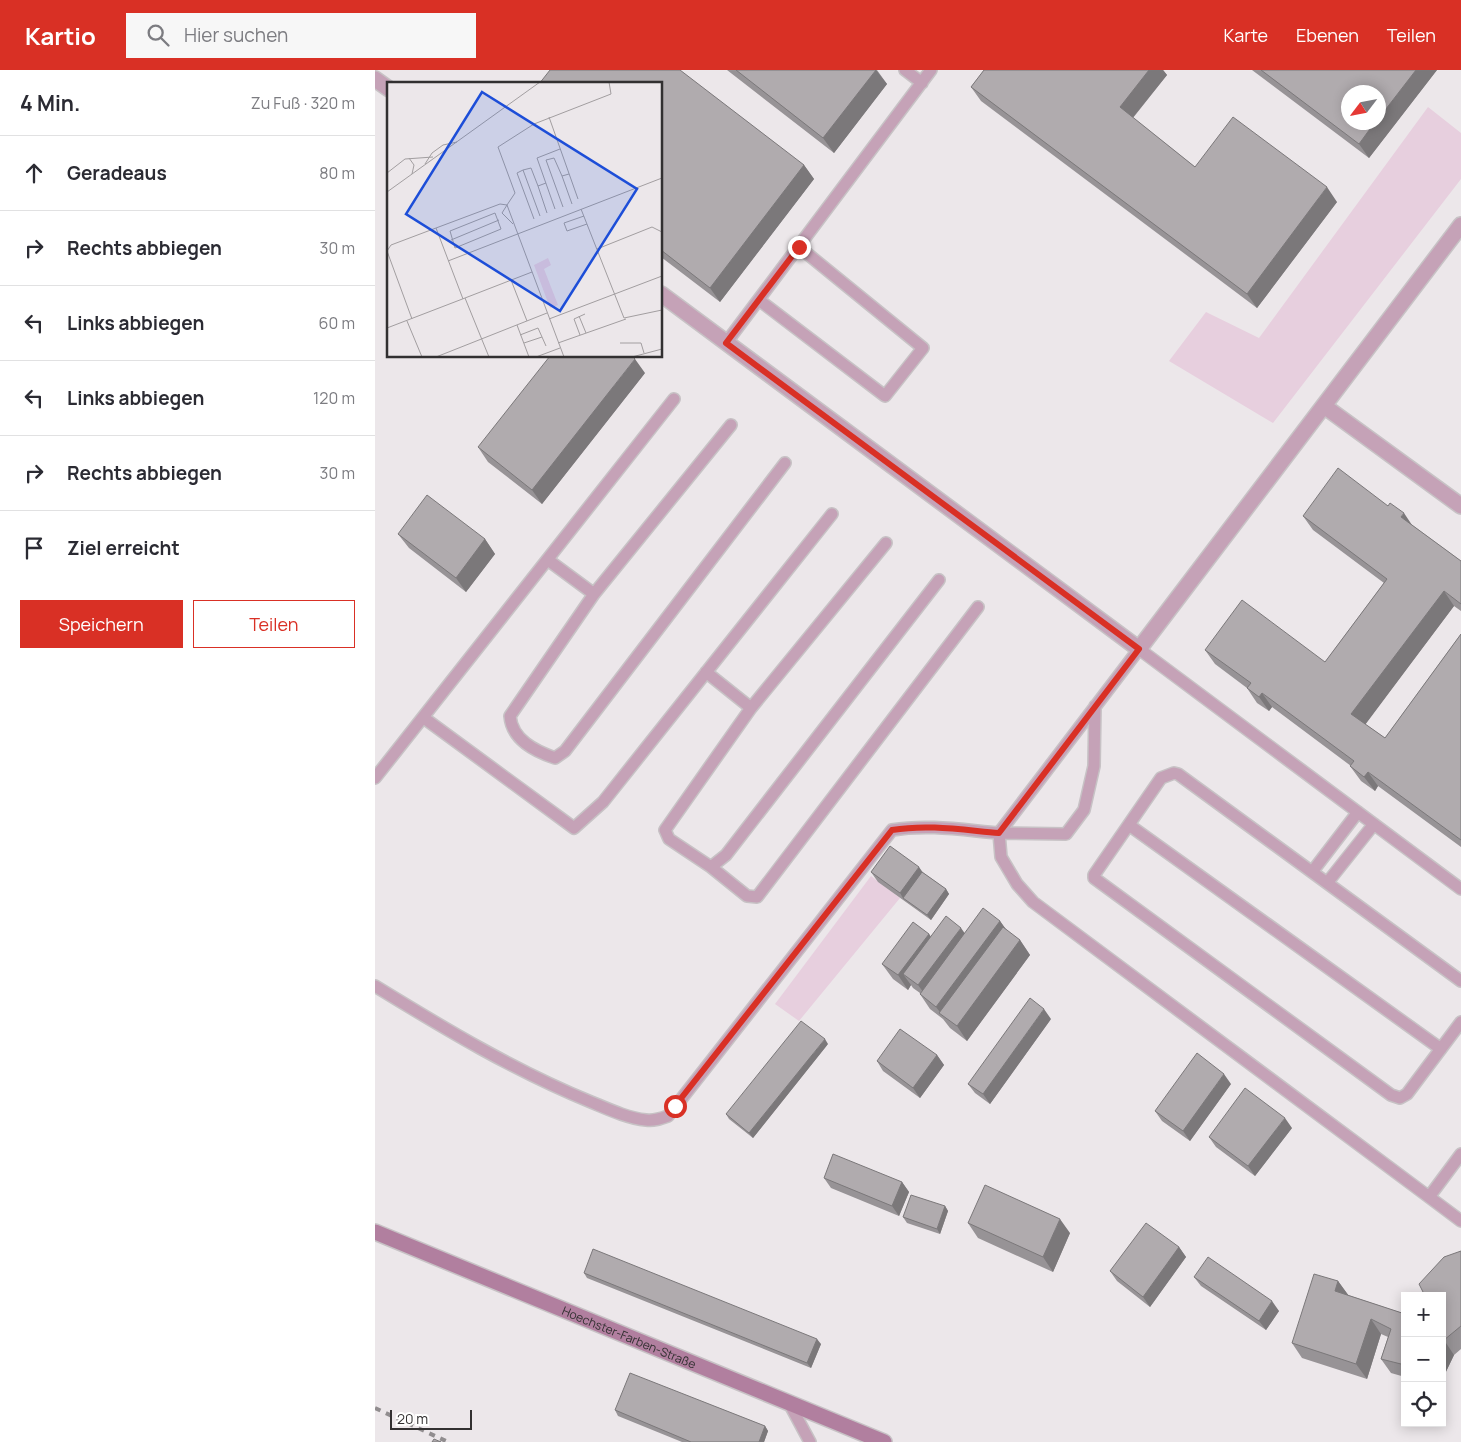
<!DOCTYPE html>
<html lang="de">
<meta charset="utf-8">
<style>
:root{--surface:#fff;--page:#f7f7f7;--text:#2b2b33;--muted:#7c7c81;--line:#e1e1e2;--accent:#d93025}
body{margin:0;font-family:Manrope,sans-serif;background:var(--page);color:var(--text)}
.controls{position:absolute;right:15px;bottom:15px;display:grid;overflow:hidden;border-radius:0px;box-shadow:0 2px 12px #0003}
.controls button{width:45px;height:45px;display:grid;place-items:center;padding:0;border:0;border-bottom:1px solid var(--line);background:var(--surface);color:var(--text);font:25px sans-serif}
.compass{position:absolute;left:966px;top:15px;width:45px;height:45px;border-radius:50%;background:var(--surface);box-shadow:0 2px 12px #0003;rotate:238deg}
.scale{position:absolute;left:15px;bottom:12px;width:82px;box-sizing:border-box;padding-left:5px;border:2px solid #323031;border-top:0;font-size:14px;line-height:18px;white-space:nowrap;color:#323031;-webkit-text-stroke:4px #fff;paint-order:stroke}
.stop{position:absolute;width:15px;height:15px;margin:-11px;border:4px solid #d93025;border-radius:50%;background:#fff}
.stop.end{background:#d93025;border-color:#fff;box-shadow:0 1px 5px #0008}
.list{margin:0;padding:0;list-style:none}
h2{display:flex;justify-content:space-between;align-items:center;height:65px;margin:0;padding:0 20px;font-size:21px}
h2 small{font-size:16px;font-weight:400;color:var(--muted)}
.list li{display:grid;grid-template-columns:32px 1fr auto;gap:15px;align-items:center;box-sizing:border-box;height:75px;padding:0 20px;border-top:1px solid var(--line)}
.list b{display:block;font-size:19px;white-space:nowrap}
.list em{font-size:16px;font-style:normal;color:var(--muted)}
.actions{display:flex;gap:10px;padding:15px 20px}
.actions a{flex:1;padding:11px 0;border:1px solid var(--accent);border-radius:0px;text-align:center;font-size:18px;color:var(--accent)}
.actions .main{background:var(--accent);color:#fff}
.icon{flex:none;width:28px;height:28px;fill:none;stroke:currentColor;stroke-width:2;stroke-linecap:round;stroke-linejoin:round}
.map{position:relative;flex:none;width:1086px;height:1372px;overflow:hidden}
header{display:flex;align-items:center;gap:30px;box-sizing:border-box;height:70px;padding:0 25px;background:var(--accent);color:#fff}
header strong{font-size:24px}
nav{display:flex;gap:28px;margin-inline-start:auto;font-size:18px}
.search{width:350px;height:45px;background:var(--page);display:flex;align-items:center;gap:12px;box-sizing:border-box;padding:0 18px;border-radius:0px;color:var(--muted);font-size:19px}
main{display:flex}
aside{flex:1;background:var(--surface)}
.map>svg:first-child{display:block}
.green{fill:#e7cfde}
.lines{fill:none;stroke-linecap:round;stroke-linejoin:round}
.lane-casing{stroke:#c7c2c5;stroke-width:14}
.street-casing{stroke:#c7c2c5;stroke-width:18}
.secondary-casing{stroke:#c7c2c5;stroke-width:18}
.lane{stroke:#c5a2b7;stroke-width:11}
.street{stroke:#c5a2b7;stroke-width:15}
.secondary{stroke:#b17f9f;stroke-width:15}
.rail{stroke:#918d8f;stroke-width:4;stroke-dasharray:6 6;stroke-linecap:butt}
.wall{fill:#979396}
.shaded-wall{fill:#7b787a}
.building{fill:#b0abae;stroke:#7b787a}
.route{stroke:#d93025;stroke-width:6}
.labels{text-anchor:middle;dominant-baseline:central;stroke-width:4;stroke-linejoin:round;paint-order:stroke}
.street-label{font-size:12px;fill:#323031;stroke:#fff}
.inset-road{fill:none;stroke:#a29ea0;stroke-width:1}
.view{fill:#1d4ed8;fill-opacity:0.15;stroke:#1d4ed8;stroke-width:2.5}
.inset-edge{fill:none;stroke:#323031;stroke-width:2.5}
</style>
<header>
<strong>Kartio</strong>
<div class="search"><svg class="icon" aria-label="search" viewBox="0 0 24 24"><circle cx="10" cy="10" r="6"/><path d="M15 15l6 6"/></svg>Hier suchen</div>
<nav><a>Karte</a><a>Ebenen</a><a>Teilen</a></nav>
</header>
<main>
<aside>
<h2>4 Min.<small>Zu Fuß · 320 m</small></h2>
<ul class="list">
<li><svg class="icon" aria-label="ahead" viewBox="0 0 24 24"><path d="M12 20V5M6 11l6-6 6 6"/></svg><div><b>Geradeaus</b></div><em>80 m</em></li>
<li><svg class="icon" aria-label="right" viewBox="0 0 24 24"><path d="M7 20v-9h11M14 6l5 5-5 5"/></svg><div><b>Rechts abbiegen</b></div><em>30 m</em></li>
<li><svg class="icon" aria-label="left" viewBox="0 0 24 24"><path d="M17 20v-9H6M10 6l-5 5 5 5"/></svg><div><b>Links abbiegen</b></div><em>60 m</em></li>
<li><svg class="icon" aria-label="left" viewBox="0 0 24 24"><path d="M17 20v-9H6M10 6l-5 5 5 5"/></svg><div><b>Links abbiegen</b></div><em>120 m</em></li>
<li><svg class="icon" aria-label="right" viewBox="0 0 24 24"><path d="M7 20v-9h11M14 6l5 5-5 5"/></svg><div><b>Rechts abbiegen</b></div><em>30 m</em></li>
<li><svg class="icon" aria-label="arrive" viewBox="0 0 24 24"><path d="M6 21V4h12l-3 4 3 4H6"/></svg><div><b>Ziel erreicht</b></div></li>
</ul>
<div class="actions"><a class="main">Speichern</a><a>Teilen</a></div>
</aside>
<div class="map">
<svg width="1086" height="1372" viewBox="0 0 1086 1372">
<rect width="100%" height="100%" fill="#ece7ea"/>
<path class="green" d="M 1053,37 L 1086,63 L 1086,109 L 898,353 L 794,291 L 831,242 L 884,268 Z
M 496,806 L 525,828 L 424,951 L 400,934 Z"/>
<g class="lines">
<defs>
<path id="lane" d="M 530,0 L 547,13
M 384,230 L 510,326 L 548,278 L 424,177
M 351,273 L 556,0
M 173,490 L 219,524 L 135,646 C 137,670 160,681 180,688 L 190,681 L 410,393
M 219,524 L 356,355
M 331,602 L 376,638 L 290,760 L 294,769 L 336,797 L 351,785 L 564,510
M 720,636 L 719,696 L 709,740 L 691,764 L 624,763 L 626,787 L 642,814 L 658,832 L 1054,1127 L 1086,1084
M 376,638 L 511,473
M 49,648 L 199,758 L 228,732 L 457,444
M 0,708 L 299,329
M 754,755 L 1066,979
M 336,797 L 372,826 L 382,827 L 603,537
M 937,802 L 983,742
M 952,813 L 999,754
M 1086,911 L 803,704 L 799,703 L 786,708 L 719,805 L 719,808 L 1016,1025 L 1025,1028 L 1032,1024 L 1086,952
M 0,916 C 70,959 140,1001 216,1032 C 233,1039 252,1048 271,1050 C 279,1051 285,1049 293,1046 L 517,760 C 553,754 588,760 624,763 L 764,579 L 1086,819
M 1054,1127 L 1086,1151
M 414,1333 L 435,1372"/>
<path id="street" d="M 0,9 L 14,19
M 286,224 L 764,579 L 1086,155
M 949,336 L 1086,436"/>
<g id="secondary">
<path id="s1" d="M 0,1162 L 509,1372"/>
</g>
</defs>
<use href="#lane" class="lane-casing"/>
<use href="#street" class="street-casing"/>
<use href="#secondary" class="secondary-casing"/>
<use href="#lane" class="lane"/>
<use href="#street" class="street"/>
<use href="#secondary" class="secondary"/>
<path class="rail" d="M 0,1338 L 73,1372"/>
</g>
<path class="wall" d="M 352,0 L 502,0 L 512,14 L 459,83 Z
M 609,0 L 788,0 L 792,5 L 758,48 L 820,97 L 962,132 L 882,238 L 606,31 L 596,17 Z
M 877,0 L 1062,0 L 994,88 Z
M 286,14 L 429,95 L 439,109 L 345,232 L 286,187 Z
M 270,303 L 167,434 L 113,392 L 103,377 Z
M 928,446 L 1037,455 L 1086,491 L 1086,541 L 1079,536 L 990,654 L 1010,668 L 1086,564 L 1086,777 L 1003,716 L 1000,721 L 986,711 L 975,696 L 976,696 L 897,637 L 894,641 L 882,633 L 872,618 L 840,594 L 830,580 L 950,592 L 1009,513 L 938,460 Z
M 23,464 L 110,469 L 120,484 L 91,522 L 34,478 Z
M 496,802 L 547,802 L 571,819 L 574,824 L 556,850 L 503,812 Z
M 625,851 L 632,861 L 645,870 L 655,885 L 592,971 L 575,958 L 568,949 L 555,939 L 545,924 L 545,923 L 538,918 L 536,915 L 533,920 L 518,909 L 507,894 L 554,864 L 556,867 L 590,863 Z
M 676,949 L 615,1034 L 600,1023 L 593,1014 Z
M 453,974 L 378,1068 L 354,1049 L 351,1044 Z
M 562,985 L 569,995 L 545,1028 L 508,1001 L 502,991 Z
M 856,1014 L 815,1071 L 787,1051 L 780,1041 Z
M 917,1058 L 880,1106 L 841,1077 L 834,1067 Z
M 449,1108 L 527,1112 L 534,1122 L 524,1146 L 456,1118 Z
M 570,1136 L 573,1141 L 565,1164 L 532,1153 L 528,1147 Z
M 593,1153 L 695,1163 L 678,1202 L 603,1168 Z
M 804,1177 L 811,1187 L 775,1237 L 742,1211 L 735,1201 Z
M 1086,1181 L 1086,1279 L 1079,1285 L 1067,1310 L 1067,1226 Z
M 209,1203 L 446,1274 L 436,1298 L 212,1208 Z
M 819,1207 L 904,1241 L 891,1260 L 826,1216 Z
M 963,1211 L 973,1225 L 1027,1243 L 1030,1240 L 1030,1307 L 1016,1303 L 1006,1289 L 1013,1267 L 1006,1264 L 992,1309 L 927,1288 L 917,1273 Z
M 240,1340 L 390,1356 L 393,1361 L 389,1372 L 307,1372 L 243,1346 Z"/>
<path class="shaded-wall" d="M 501,0 L 512,14 L 459,83 L 448,68 Z
M 774,0 L 788,0 L 792,5 L 755,51 L 745,37 Z
M 1041,0 L 1062,0 L 994,88 L 984,74 L 1000,52 L 1004,52 L 1004,48 Z
M 429,95 L 439,109 L 345,232 L 335,218 Z
M 952,117 L 962,132 L 882,238 L 872,224 Z
M 260,289 L 270,303 L 167,434 L 157,420 Z
M 1029,443 L 1039,458 L 1026,447 Z
M 110,469 L 120,484 L 91,522 L 81,508 Z
M 1069,521 L 1079,536 L 987,659 L 976,644 Z
M 887,623 L 897,637 L 894,641 L 884,627 Z
M 993,702 L 1003,716 L 1000,721 L 989,707 Z
M 544,797 L 551,807 L 528,828 L 525,823 Z
M 571,819 L 574,824 L 556,850 L 552,845 Z
M 625,851 L 635,865 L 568,946 L 561,937 Z
M 586,858 L 596,872 L 554,930 L 543,915 Z
M 554,864 L 564,878 L 528,904 L 536,915 L 533,920 L 523,905 Z
M 645,870 L 655,885 L 592,971 L 582,956 Z
M 669,939 L 676,949 L 615,1034 L 608,1024 Z
M 450,969 L 453,974 L 378,1068 L 374,1063 Z
M 562,985 L 569,995 L 545,1028 L 538,1018 Z
M 849,1004 L 856,1014 L 815,1071 L 808,1061 Z
M 910,1048 L 917,1058 L 880,1106 L 873,1096 Z
M 527,1112 L 534,1122 L 524,1146 L 517,1136 Z
M 570,1136 L 573,1141 L 565,1164 L 562,1159 Z
M 685,1149 L 695,1163 L 678,1202 L 668,1187 Z
M 804,1177 L 811,1187 L 775,1237 L 768,1227 Z
M 963,1211 L 974,1226 L 960,1221 Z
M 897,1231 L 904,1241 L 891,1260 L 884,1251 Z
M 996,1249 L 1006,1264 L 992,1309 L 981,1294 Z
M 442,1269 L 446,1274 L 436,1298 L 432,1293 Z
M 1069,1270 L 1079,1285 L 1067,1310 L 1067,1274 Z
M 390,1356 L 393,1361 L 389,1372 L 384,1372 Z"/>
<path class="building" d="M 175,0 L 305,0 L 429,95 L 335,218 L 286,180 L 286,14 L 164,14 Z
M 361,0 L 501,0 L 448,68 Z
M 609,0 L 774,0 L 745,37 L 820,97 L 858,47 L 952,117 L 872,224 L 596,17 Z
M 886,0 L 1041,0 L 1004,48 L 1004,22 L 974,22 L 974,52 L 1000,52 L 984,74 Z
M 175,286 L 257,286 L 260,289 L 157,420 L 103,377 Z
M 963,398 L 1013,436 L 1015,433 L 1029,443 L 1026,447 L 1086,491 L 1086,534 L 1069,521 L 976,644 L 1010,668 L 1086,564 L 1086,770 L 993,702 L 989,707 L 975,696 L 979,691 L 887,623 L 884,627 L 872,618 L 876,613 L 830,580 L 867,530 L 950,592 L 1012,509 L 928,446 Z
M 52,425 L 110,469 L 81,508 L 23,464 Z
M 515,776 L 544,797 L 525,823 L 496,802 Z
M 547,802 L 571,819 L 552,845 L 528,828 Z
M 608,838 L 625,851 L 561,937 L 545,924 Z
M 571,846 L 586,858 L 543,915 L 528,904 Z
M 538,852 L 554,864 L 523,905 L 507,894 Z
M 628,857 L 645,870 L 582,956 L 564,943 Z
M 655,928 L 669,939 L 608,1024 L 593,1014 Z
M 426,951 L 450,969 L 374,1063 L 351,1044 Z
M 525,959 L 562,985 L 538,1018 L 502,991 Z
M 822,983 L 849,1004 L 808,1061 L 780,1041 Z
M 870,1018 L 910,1048 L 873,1096 L 834,1067 Z
M 458,1084 L 527,1112 L 517,1136 L 449,1108 Z
M 610,1115 L 685,1149 L 668,1187 L 593,1153 Z
M 536,1125 L 570,1136 L 562,1159 L 528,1147 Z
M 771,1153 L 804,1177 L 768,1227 L 735,1201 Z
M 218,1179 L 442,1269 L 432,1293 L 209,1203 Z
M 1086,1181 L 1086,1256 L 1069,1270 L 1067,1274 L 1067,1226 L 1044,1226 L 1048,1222 L 1044,1214 L 1069,1187 Z
M 833,1187 L 897,1231 L 884,1251 L 819,1207 Z
M 939,1204 L 963,1211 L 960,1221 L 1027,1243 L 1030,1240 L 1030,1295 L 1006,1289 L 1016,1259 L 996,1249 L 981,1294 L 917,1273 Z
M 255,1303 L 390,1356 L 384,1372 L 316,1372 L 240,1340 Z
M 59,1369 L 66,1372 L 57,1372 Z"/>
<g class="lines">
<path class="route" d="M 300,1036 L 517,760 C 553,754 588,760 624,763 L 764,579 L 351,273 L 424,177"/>
</g>
<g class="labels">
<g class="street-label">
<text stroke="none"><textPath href="#s1" startOffset="275">Hoechster-Farben-Straße</textPath></text>
</g>
</g>
<g transform="translate(12 12)">
<rect width="275" height="275" fill="#ece7ea"/>
<path d="M 161,176 L 164,183 L 157,187 L 171,223 L 163,226 L 147,183 Z" fill="#e7cfde"/>
<path class="inset-road" d="M 162,35 L 191,117M 22,76 L 27,83 L 25,92M 38,82 L 45,71 L 56,63 L 70,60M 136,88 L 130,91 L 147,137M 0,91 L 18,77 L 46,75M 175,94 L 185,122M 151,104 L 160,131M 0,110 L 153,0M 176,125 L 159,78 L 167,76 L 175,94 L 182,92M 168,127 L 150,76 L 173,67M 194,127 L 237,236 L 275,228M 108,131 L 114,147 L 68,166 L 63,149 ZM 153,134 L 136,88 L 144,86 L 151,104 L 159,101M 197,134 L 177,141 L 180,149 L 200,142M 64,158 L 112,138M 210,167 L 265,145 L 275,150M 61,179 L 275,96M 124,198 L 140,239M 76,217 L 49,146 L 113,122 L 120,123 L 115,131 L 126,142M 192,234 L 199,251M 25,237 L 0,169 L 4,163 L 49,146M 162,237 L 275,194M 20,239 L 35,275M 130,243 L 142,275M 0,246 L 78,216M 133,253 L 151,246 L 159,264M 193,253 L 187,237 L 198,232M 137,261 L 155,255M 171,261 L 239,237M 233,261 L 254,261 L 257,271M 49,275 L 160,231M 102,275 L 78,216 L 145,190M 149,275 L 173,266M 177,275 L 120,123 L 128,111 L 111,65 L 147,42 L 224,12 L 222,0M 245,275 L 275,267"/>
<path class="view" d="M 95,10 L 250,107 L 173,229 L 19,132 Z"/>
<rect width="275" height="275" class="inset-edge"/>
</g>
</svg>
<div class="controls">
<button>+</button>
<button>−</button>
<button><svg class="icon" aria-label="locate" viewBox="0 0 24 24"><circle cx="12" cy="12" r="6"/><path d="M12 2v4M12 18v4M2 12h4M18 12h4"/></svg></button>
</div>
<svg class="compass" viewBox="-18 -18 36 36"><path d="M0-13l5 13h-10z" fill="#e53935"/><path d="M0 13l5-13h-10z" fill="#7c7c81"/></svg>
<div class="scale">20 m</div>
<div class="stop" style="left:300px;top:1036px"></div>
<div class="stop end" style="left:424px;top:177px"></div>
</div>
</main>
